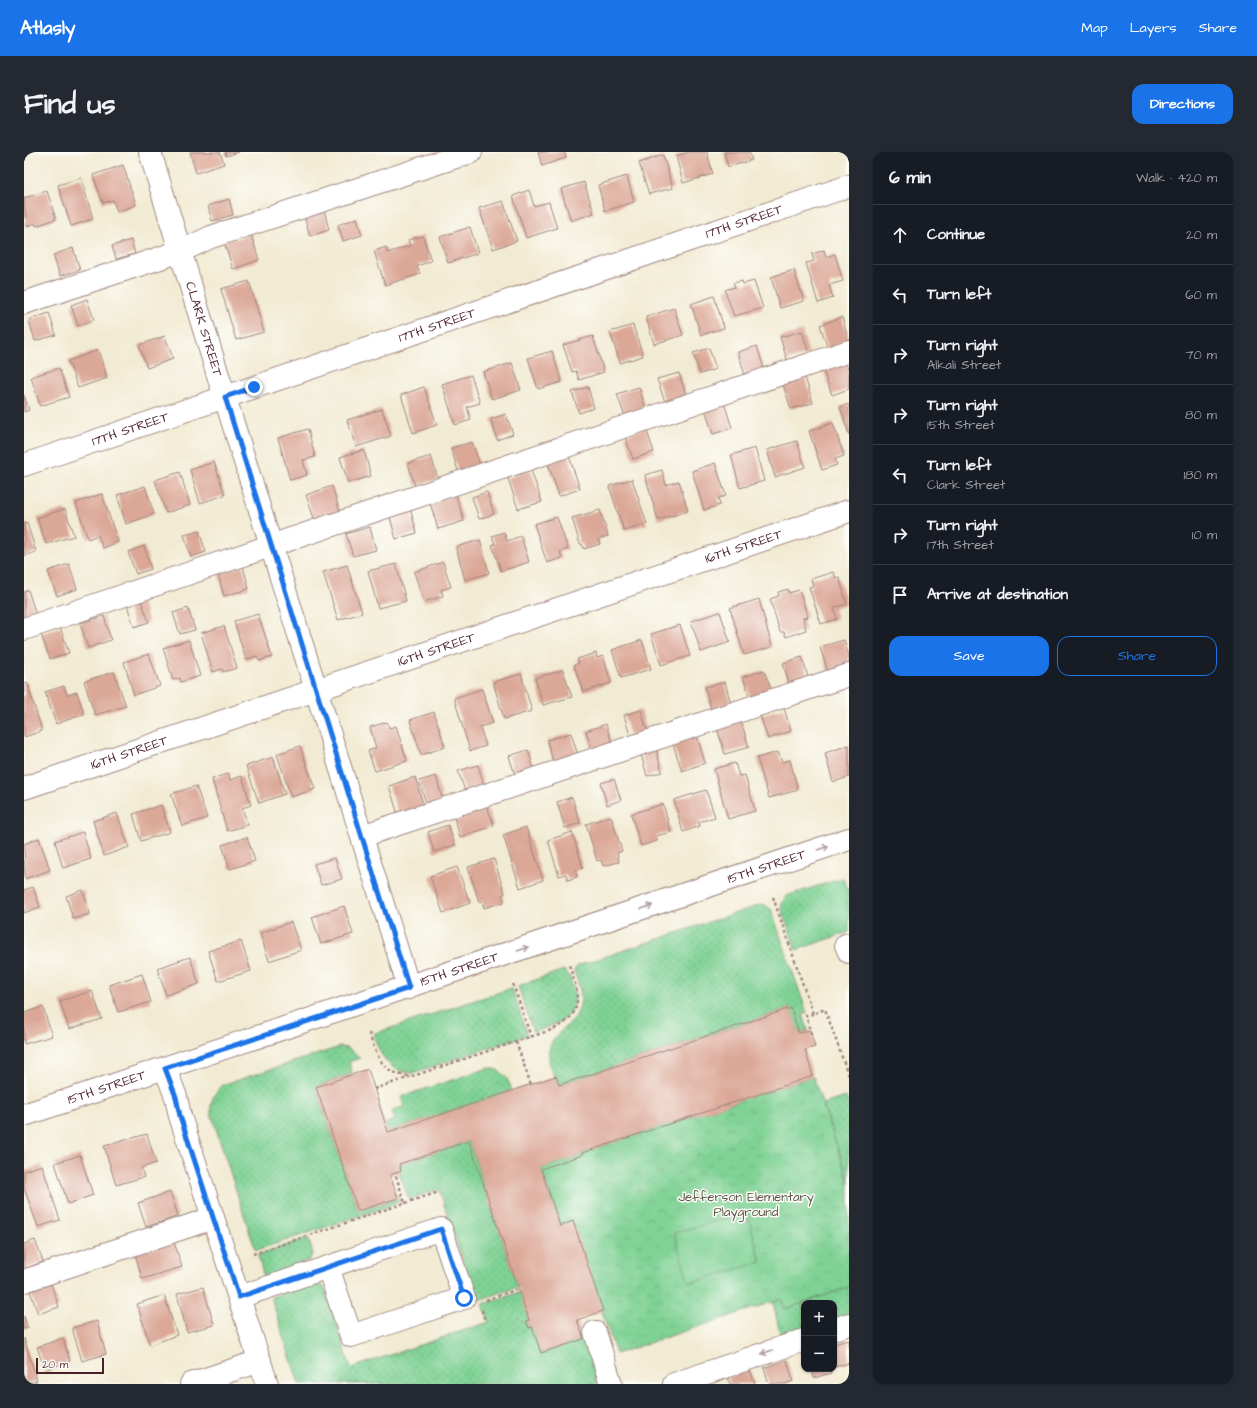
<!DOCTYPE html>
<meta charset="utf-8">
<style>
:root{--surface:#171b24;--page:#242831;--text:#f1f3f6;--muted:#9ea1a6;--line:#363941;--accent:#1a73e8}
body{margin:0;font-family:"Architects Daughter",sans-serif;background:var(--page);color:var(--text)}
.controls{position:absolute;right:12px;bottom:12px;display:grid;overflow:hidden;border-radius:8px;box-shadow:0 1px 3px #0004}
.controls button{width:36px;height:36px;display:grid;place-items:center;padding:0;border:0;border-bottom:1px solid var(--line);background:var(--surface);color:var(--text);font:20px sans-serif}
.scale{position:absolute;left:12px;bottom:10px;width:68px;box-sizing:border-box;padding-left:4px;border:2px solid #4a1f2b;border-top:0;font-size:11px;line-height:14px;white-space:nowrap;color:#4a1f2b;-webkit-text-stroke:3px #fdfcf7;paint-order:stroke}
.stop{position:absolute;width:12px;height:12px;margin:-9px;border:3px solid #1a73e8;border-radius:50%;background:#fff}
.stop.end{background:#1a73e8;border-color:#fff;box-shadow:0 1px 4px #0008}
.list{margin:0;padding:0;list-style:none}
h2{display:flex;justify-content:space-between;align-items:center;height:52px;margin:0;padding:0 16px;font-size:17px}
h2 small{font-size:13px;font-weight:400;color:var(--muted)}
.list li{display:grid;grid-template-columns:26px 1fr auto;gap:12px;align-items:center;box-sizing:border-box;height:60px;padding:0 16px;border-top:1px solid var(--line)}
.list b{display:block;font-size:15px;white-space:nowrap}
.list p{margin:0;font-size:13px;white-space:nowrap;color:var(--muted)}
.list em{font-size:13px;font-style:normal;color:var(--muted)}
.actions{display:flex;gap:8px;padding:12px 16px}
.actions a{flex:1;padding:9px 0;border:1px solid var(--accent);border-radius:12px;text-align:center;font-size:14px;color:var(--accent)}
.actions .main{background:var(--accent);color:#fff}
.icon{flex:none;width:22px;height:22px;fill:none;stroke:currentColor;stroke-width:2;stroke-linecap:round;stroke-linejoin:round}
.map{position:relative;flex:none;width:825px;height:1232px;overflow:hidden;border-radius:12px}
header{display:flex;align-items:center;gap:24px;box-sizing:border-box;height:56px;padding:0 20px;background:var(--accent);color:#fff}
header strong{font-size:19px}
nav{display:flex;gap:22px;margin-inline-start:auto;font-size:14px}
.intro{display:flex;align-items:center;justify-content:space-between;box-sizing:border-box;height:96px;padding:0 24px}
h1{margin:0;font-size:28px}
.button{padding:10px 18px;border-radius:12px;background:var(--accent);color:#fff;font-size:14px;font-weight:700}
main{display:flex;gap:24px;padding:0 24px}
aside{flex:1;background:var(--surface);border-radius:12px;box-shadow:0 1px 3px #0004}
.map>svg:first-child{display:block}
.grass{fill:url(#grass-dots);stroke:#647860}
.park{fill:url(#park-crowns);stroke:#647860}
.pitch{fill:#7fd294;stroke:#647860}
.building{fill:#dba797}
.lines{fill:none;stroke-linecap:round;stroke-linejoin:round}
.minor-casing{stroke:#9e857f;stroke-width:24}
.path{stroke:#9e857f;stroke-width:2.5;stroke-dasharray:3 3;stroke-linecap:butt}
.minor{stroke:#fff;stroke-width:22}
.oneway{stroke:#ae9aa0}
.route{stroke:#1a73e8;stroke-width:5}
.labels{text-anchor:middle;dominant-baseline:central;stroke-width:3;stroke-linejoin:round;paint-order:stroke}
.street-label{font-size:13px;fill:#4a1f2b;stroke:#fdfcf7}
.park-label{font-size:13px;fill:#5a554a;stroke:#fdfcf7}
</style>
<header>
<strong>Atlasly</strong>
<nav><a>Map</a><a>Layers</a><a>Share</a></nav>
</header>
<div class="intro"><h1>Find us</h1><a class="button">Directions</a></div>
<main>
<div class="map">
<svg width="825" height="1232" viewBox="0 0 825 1232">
<defs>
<pattern id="grass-dots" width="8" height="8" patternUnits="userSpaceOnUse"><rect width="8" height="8" fill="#7fd294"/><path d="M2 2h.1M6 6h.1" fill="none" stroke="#6fb480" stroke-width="1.8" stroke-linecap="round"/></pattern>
<pattern id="park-crowns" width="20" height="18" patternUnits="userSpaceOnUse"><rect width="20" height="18" fill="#7fd294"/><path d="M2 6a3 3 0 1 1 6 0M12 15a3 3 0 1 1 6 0" fill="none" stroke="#6fb480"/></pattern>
</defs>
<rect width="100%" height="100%" fill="#fdfcf7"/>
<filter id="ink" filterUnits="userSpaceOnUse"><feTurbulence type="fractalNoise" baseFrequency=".025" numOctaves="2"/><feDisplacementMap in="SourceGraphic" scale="8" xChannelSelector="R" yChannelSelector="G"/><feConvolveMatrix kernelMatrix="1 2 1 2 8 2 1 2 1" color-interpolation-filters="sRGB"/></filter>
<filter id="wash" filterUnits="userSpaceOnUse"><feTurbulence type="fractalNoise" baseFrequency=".012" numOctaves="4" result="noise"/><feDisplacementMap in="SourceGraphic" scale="16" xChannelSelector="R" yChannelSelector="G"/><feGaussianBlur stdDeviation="0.9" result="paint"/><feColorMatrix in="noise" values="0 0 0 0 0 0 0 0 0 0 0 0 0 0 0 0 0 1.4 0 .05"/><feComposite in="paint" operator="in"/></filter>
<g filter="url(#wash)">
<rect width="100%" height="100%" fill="#f2ebd3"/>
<path class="grass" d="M 819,726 L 825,740 L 825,780 L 772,798 L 757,754 L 762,744 Z
M 739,752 L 747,757 L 783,861 L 779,862 L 784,878 L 775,881 L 766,856 L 535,933 C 525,917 518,896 535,881 C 542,874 550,869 554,860 C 560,846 555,832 550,819 L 553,814 Z
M 540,818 C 545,822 547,828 549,835 C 558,865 532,873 509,880 L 494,834 Z
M 488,836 L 503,883 L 389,921 C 364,920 356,903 349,882 Z
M 316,895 L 324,896 L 336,906 L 325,910 L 328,922 L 292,935 L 334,1059 L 374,1046 L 374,1051 L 233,1098 L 231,1097 L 187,961 C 185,950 192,937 201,932 Z
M 464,916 C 479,917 484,926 488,939 L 364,980 L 362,971 L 371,968 L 368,958 L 380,955 L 377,945 Z
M 822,945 L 825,952 L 825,1030 L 799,952 Z
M 445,989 L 494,1135 L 452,1149 L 415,1037 L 386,1047 L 384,1045 L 375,1020 L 377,1019 L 375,1012 Z
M 284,1086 L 289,1101 L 285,1108 L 240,1126 L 234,1103 Z
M 288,1132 L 297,1133 L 301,1137 L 327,1216 L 465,1170 L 459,1152 L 496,1140 L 505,1168 L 502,1169 L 505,1176 L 508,1175 L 517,1201 L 560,1187 L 573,1232 L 275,1232 L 247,1145 Z
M 825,1135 L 825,1163 L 810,1168 L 810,1151 L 780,1151 L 780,1178 L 757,1186 L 749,1150 L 757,1147 L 761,1157 Z"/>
<path class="park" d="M 789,924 L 825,1030 L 825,1135 L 761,1157 L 757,1147 L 592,1202 L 549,1070 L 536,1074 L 517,1017 L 558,1003 L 558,1001 Z"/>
<path class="pitch" d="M 723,1060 L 737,1110 L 665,1131 L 650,1081 Z"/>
<g id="blocks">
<path class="building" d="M 166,0 L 196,0 L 200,12 L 172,21 Z
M 201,0 L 215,0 L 202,4 Z
M 514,0 L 540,0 L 542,6 L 518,14 Z
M 665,0 L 683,0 L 689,22 L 659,31 L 652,4 Z
M 700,0 L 725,0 L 728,8 L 704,15 Z
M 639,3 L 649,36 L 625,42 L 615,11 Z
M 99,13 L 112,53 L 93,60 L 89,48 L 79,51 L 69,23 Z
M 603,24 L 610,50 L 581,59 L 574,33 Z
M 57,26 L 69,67 L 47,74 L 34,33 Z
M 560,30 L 570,61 L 547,69 L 537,37 Z
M 505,38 L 510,54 L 525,50 L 533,76 L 502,86 L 489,44 Z
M 23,39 L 32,67 L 12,74 L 11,71 L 2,75 L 0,46 Z
M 205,47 L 209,63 L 188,69 L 184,54 Z
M 479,49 L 493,89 L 469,97 L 455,56 Z
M 300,58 L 305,78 L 286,84 L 280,64 Z
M 333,66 L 338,83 L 319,89 L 314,73 Z
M 446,75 L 454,101 L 424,111 L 416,85 Z
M 227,82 L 235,108 L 209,117 L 200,90 Z
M 399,84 L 407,109 L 393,114 L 396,122 L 361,133 L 350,99 L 362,95 L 363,101 L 386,94 L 384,88 Z
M 107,88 L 111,102 L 92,107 L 88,94 Z
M 49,96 L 56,118 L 36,124 L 29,103 Z
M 800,98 L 802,105 L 811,102 L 819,129 L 805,133 L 809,146 L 794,151 L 782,111 L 790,109 L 788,102 Z
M 770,118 L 780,149 L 756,156 L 747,125 Z
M 225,129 L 240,180 L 212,188 L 197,137 Z
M 718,129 L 719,132 L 730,129 L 739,156 L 710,164 L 701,138 L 711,135 L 709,131 Z
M 690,144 L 700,176 L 677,183 L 667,152 Z
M 63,147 L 70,168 L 54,174 L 47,153 Z
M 650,156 L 659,183 L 630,192 L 622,165 Z
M 25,161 L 32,183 L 11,189 L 5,168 Z
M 818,165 L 825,191 L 804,197 L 796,173 Z
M 609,173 L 619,204 L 596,211 L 586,180 Z
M 778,179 L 785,202 L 763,208 L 756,185 Z
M 141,184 L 149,207 L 123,216 L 115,193 Z
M 569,184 L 580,220 L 555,228 L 552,219 L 548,220 L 539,193 Z
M 733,194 L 740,217 L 721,223 L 714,200 Z
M 685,196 L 692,217 L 676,222 L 669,201 Z
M 74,198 L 83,226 L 54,236 L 44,209 Z
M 528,199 L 538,230 L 514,237 L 504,206 Z
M 488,211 L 497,238 L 468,247 L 459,220 Z
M 822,211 L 825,220 L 825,237 L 808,243 L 799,218 Z
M 35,216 L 45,245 L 16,254 L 7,225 Z
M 655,221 L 663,246 L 642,253 L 633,227 Z
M 447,223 L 456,251 L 443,255 L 447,268 L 431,273 L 418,232 Z
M 781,225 L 789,251 L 767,257 L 759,232 Z
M 400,235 L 413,273 L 389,281 L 377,243 Z
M 564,235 L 570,256 L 555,261 L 548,240 Z
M 615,235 L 622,258 L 601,265 L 593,242 Z
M 0,243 L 5,258 L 0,260 Z
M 700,250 L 708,276 L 689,282 L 681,257 Z
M 825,252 L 825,283 L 816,255 Z
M 358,257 L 367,284 L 332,295 L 323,268 Z
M 482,262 L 489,282 L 473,288 L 467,267 Z
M 809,271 L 820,304 L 811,307 L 813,313 L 798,318 L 785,279 Z
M 622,276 L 630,300 L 609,307 L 601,284 Z
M 284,277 L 291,305 L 279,308 L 283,323 L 266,328 L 254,286 Z
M 773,289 L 781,315 L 751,325 L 743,298 Z
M 448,290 L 456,313 L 434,319 L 427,296 Z
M 731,296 L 740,329 L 716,336 L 707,303 Z
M 340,298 L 347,324 L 324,331 L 316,305 Z
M 407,304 L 414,327 L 391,334 L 384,311 Z
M 545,304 L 556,337 L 535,344 L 524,311 Z
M 190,310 L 201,343 L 176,351 L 166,318 Z
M 691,311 L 702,344 L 694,346 L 696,353 L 680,358 L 668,319 Z
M 507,318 L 518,350 L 494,357 L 484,326 Z
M 638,318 L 642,333 L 655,329 L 664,359 L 634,368 L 621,323 Z
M 156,320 L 166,353 L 142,361 L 131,328 Z
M 608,327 L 623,372 L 600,379 L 585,334 Z
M 121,334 L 130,362 L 102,372 L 93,343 Z
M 308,334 L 316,360 L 291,369 L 282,343 Z
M 463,340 L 470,362 L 455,367 L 448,345 Z
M 78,342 L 94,390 L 79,396 L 74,383 L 64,387 L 52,351 Z
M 432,343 L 440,369 L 414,377 L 406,351 Z
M 386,356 L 393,381 L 372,387 L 365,362 Z
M 41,357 L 50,384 L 22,392 L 13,366 Z
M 576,358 L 584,384 L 574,387 L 576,392 L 560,397 L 558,392 L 556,392 L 548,366 Z
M 533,365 L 544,397 L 536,400 L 538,406 L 523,411 L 510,372 Z
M 3,371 L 12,400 L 0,404 L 0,372 Z
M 346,375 L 352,398 L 329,404 L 322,382 Z
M 175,379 L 182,400 L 167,405 L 160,383 Z
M 480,380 L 483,389 L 497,384 L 505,410 L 477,419 L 468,393 L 471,392 L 468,384 Z
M 456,388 L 465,421 L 441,428 L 432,395 Z
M 120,394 L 127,417 L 112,422 L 104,400 Z
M 419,410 L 427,435 L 417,438 L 419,444 L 400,450 L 390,420 Z
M 45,412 L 53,437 L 33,444 L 24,419 Z
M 372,412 L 382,449 L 354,456 L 344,419 Z
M 323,413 L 338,461 L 314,468 L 299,420 Z
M 219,414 L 225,437 L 200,444 L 194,422 Z
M 809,420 L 812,426 L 815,425 L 823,452 L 810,456 L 813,467 L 797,472 L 785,435 L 789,434 L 787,427 Z
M 764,437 L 765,441 L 775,438 L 784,465 L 779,466 L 782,478 L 762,485 L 760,480 L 756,480 L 746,447 L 755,444 L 754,440 Z
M 4,438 L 12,463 L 0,466 L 0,440 Z
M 735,447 L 748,495 L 720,503 L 706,456 Z
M 117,448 L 125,470 L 110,475 L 103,453 Z
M 164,456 L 171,478 L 156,482 L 149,461 Z
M 696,460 L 706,490 L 677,500 L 667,469 Z
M 234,462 L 248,505 L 235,509 L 233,504 L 222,508 L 210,469 Z
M 80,464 L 87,488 L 64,496 L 56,471 Z
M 656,473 L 666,504 L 637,513 L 627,482 Z
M 200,474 L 213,516 L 199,520 L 198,517 L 189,520 L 177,481 Z
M 36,475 L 45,501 L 26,507 L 17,482 Z
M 165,488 L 176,524 L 157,530 L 156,526 L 149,528 L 139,496 Z
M 618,488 L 627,517 L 597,526 L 588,498 Z
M 820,488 L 825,504 L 825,514 L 804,520 L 796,495 Z
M 572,501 L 573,506 L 579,504 L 587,531 L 559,540 L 550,513 L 555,511 L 553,507 Z
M 125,502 L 136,534 L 110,543 L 100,510 Z
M 778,505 L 784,525 L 765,531 L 759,511 Z
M 539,518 L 548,545 L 519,553 L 511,526 Z
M 740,518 L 748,539 L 726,546 L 719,525 Z
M 90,520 L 102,554 L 71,563 L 60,529 Z
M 497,522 L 508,559 L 480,567 L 469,530 Z
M 3,530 L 18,579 L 0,585 L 0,531 Z
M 701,530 L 707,552 L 687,557 L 681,535 Z
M 40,534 L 43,543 L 53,540 L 60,562 L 32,572 L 21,540 Z
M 458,537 L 469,571 L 456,575 L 462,594 L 446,599 L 430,546 Z
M 760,556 L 767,579 L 744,587 L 736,563 Z
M 617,558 L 624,582 L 607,587 L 600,563 Z
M 410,560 L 421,595 L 397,603 L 386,568 Z
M 717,569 L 725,595 L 701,602 L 693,576 Z
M 363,570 L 365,576 L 372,574 L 383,609 L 351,619 L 344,599 L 352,596 L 346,575 Z
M 582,572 L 589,595 L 569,601 L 562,579 Z
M 547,581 L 555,606 L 530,613 L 523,588 Z
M 673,584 L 681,611 L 658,619 L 649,592 Z
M 825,593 L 825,625 L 809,630 L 801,601 Z
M 276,594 L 291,637 L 267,645 L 253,602 Z
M 632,597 L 638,620 L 623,624 L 617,602 Z
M 504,598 L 511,620 L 492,626 L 485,604 Z
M 754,600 L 758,610 L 766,608 L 774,638 L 745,646 L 733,606 Z
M 249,605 L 261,642 L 235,651 L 222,614 Z
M 711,611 L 715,624 L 721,623 L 731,659 L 704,667 L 690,617 Z
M 454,613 L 460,633 L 441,639 L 434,619 Z
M 205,621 L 206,628 L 218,624 L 227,653 L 218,656 L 224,673 L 203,679 L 188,627 Z
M 412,624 L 419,649 L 403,654 L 395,629 Z
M 391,625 L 400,656 L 375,665 L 365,634 Z
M 590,627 L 597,648 L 583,653 L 577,631 Z
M 172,634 L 183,666 L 158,674 L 147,642 Z
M 682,638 L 691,665 L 675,670 L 676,674 L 659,680 L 650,648 Z
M 548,645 L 556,671 L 541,676 L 533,650 Z
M 639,652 L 647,680 L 632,684 L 633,689 L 617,694 L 607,662 Z
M 137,653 L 146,680 L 117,689 L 109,662 Z
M 463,654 L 470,674 L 436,685 L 430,665 Z
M 93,661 L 105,695 L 80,704 L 69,669 Z
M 587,664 L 598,699 L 593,701 L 595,710 L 579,714 L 577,708 L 573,709 L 562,672 Z
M 424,673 L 431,693 L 410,700 L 404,680 Z
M 502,675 L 519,728 L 496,736 L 479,683 Z
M 59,680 L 67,707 L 39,716 L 31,689 Z
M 548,680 L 559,716 L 551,718 L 553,725 L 544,728 L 542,722 L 535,724 L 524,688 Z
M 223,685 L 231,709 L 206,717 L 198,693 Z
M 15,686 L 26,718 L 1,727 L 0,692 Z
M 311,706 L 318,727 L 297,733 L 290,712 Z
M 470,707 L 481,742 L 478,742 L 480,750 L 460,756 L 458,749 L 455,750 L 444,715 Z
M 433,715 L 446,751 L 419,761 L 406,724 Z
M 9,735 L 16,755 L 0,761 L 0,738 Z
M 59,738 L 66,762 L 49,767 L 42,744 Z
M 320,754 L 329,782 L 297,792 L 288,765 Z
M 267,770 L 277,798 L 245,809 L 236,781 Z
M 217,789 L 227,819 L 194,829 L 184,799 Z
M 166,805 L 175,832 L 142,843 L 133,816 Z
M 118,822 L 127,850 L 94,860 L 85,833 Z
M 68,839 L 78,867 L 45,877 L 36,849 Z
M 19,855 L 28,884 L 0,892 L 0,861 Z
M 767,856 L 775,881 L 786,878 L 787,882 L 791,895 L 781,898 L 789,924 L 558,1001 L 558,1003 L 517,1017 L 536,1074 L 549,1069 L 579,1159 L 553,1168 L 560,1187 L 517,1201 L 508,1175 L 505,1176 L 502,1169 L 505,1168 L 445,989 L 375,1012 L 377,1019 L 366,1023 L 374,1046 L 334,1059 L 292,935 L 344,917 L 364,980 L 532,924 L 535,933 Z
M 123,982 L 132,1011 L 117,1016 L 120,1025 L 92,1033 L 80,994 Z
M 56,1003 L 69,1043 L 44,1052 L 31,1011 Z
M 18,1013 L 36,1068 L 14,1075 L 0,1036 L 0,1019 Z
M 146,1040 L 154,1064 L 122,1075 L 114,1051 Z
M 11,1088 L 19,1110 L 0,1117 L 0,1092 Z
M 150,1090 L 158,1115 L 118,1127 L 111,1101 Z
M 27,1132 L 35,1155 L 14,1162 L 6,1139 Z
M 179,1135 L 190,1173 L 163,1180 L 153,1142 Z
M 140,1143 L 153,1183 L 126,1193 L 113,1152 Z
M 0,1164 L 4,1176 L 0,1177 Z
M 73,1169 L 82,1202 L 58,1209 L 48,1176 Z
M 0,1186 L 13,1229 L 1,1232 L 0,1232 Z
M 39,1186 L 46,1209 L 21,1218 L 13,1195 Z
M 825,1188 L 825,1211 L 810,1215 L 810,1192 Z
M 763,1208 L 769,1229 L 761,1232 L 745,1232 L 740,1216 Z
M 788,1217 L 805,1217 L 807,1221 L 790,1226 Z
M 726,1218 L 731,1232 L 706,1232 L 704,1225 Z"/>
</g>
</g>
<g filter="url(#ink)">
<use href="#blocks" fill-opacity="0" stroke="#9e857f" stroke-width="1"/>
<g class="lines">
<defs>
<g id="minor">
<path id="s1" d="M 126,0 L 193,220 L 385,836"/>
<path d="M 0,151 L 157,99 L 187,85 L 447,0"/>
<path id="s2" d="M 0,313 L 825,34"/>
<path d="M 0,477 L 825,199"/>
<path id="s3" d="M 0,636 L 825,359"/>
<path d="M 338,684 L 825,523"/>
<path d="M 825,792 L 822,793 L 825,800"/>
<path d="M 141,916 L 152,945 L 156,964 L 243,1232"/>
<path id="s4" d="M 0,963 L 825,687"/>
<path d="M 0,1129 L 189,1066"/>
<path d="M 215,1145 L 417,1077 L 440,1146 L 327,1184 L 304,1115"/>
<path d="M 810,1177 L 825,1172"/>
<path d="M 571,1180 L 587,1232"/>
<path d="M 167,1232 L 236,1209"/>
<path d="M 650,1232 L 780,1188"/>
</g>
</defs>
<use href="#minor" class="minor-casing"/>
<path class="path" d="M 749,745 L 789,862 L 801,857 L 825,925
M 489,832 L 507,885
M 345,881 C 353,905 359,924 389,924 L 530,877 C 561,862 555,841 545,813
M 787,882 L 782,863 L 789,862
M 492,890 L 507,933
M 350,937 L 386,925
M 381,1051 L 415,1040
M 229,1102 L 381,1051 L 371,1021
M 462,1148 L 494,1137
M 458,1158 L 461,1169"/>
<use href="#minor" class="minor"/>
</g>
<defs><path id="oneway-shaft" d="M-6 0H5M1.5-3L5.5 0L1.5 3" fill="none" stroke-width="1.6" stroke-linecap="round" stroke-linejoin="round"/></defs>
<g class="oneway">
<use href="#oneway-shaft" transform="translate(799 696) rotate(-19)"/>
<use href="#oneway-shaft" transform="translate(623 755) rotate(-19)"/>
<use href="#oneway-shaft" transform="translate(499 797) rotate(-19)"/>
<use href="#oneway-shaft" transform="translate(743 1200) rotate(161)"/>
</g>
</g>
<g class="lines" filter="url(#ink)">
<path class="route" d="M 230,235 L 201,245 L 385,836 L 141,916 L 152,945 L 156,964 L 215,1145 L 417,1077 L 440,1146"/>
</g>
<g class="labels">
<g class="street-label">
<text stroke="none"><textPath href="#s2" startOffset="760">17TH STREET</textPath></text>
<text stroke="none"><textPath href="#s2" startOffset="436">17TH STREET</textPath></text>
<text stroke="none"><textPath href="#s1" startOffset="185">CLARK STREET</textPath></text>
<text stroke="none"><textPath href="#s2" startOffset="112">17TH STREET</textPath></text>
<text stroke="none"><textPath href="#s3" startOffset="759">16TH STREET</textPath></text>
<text stroke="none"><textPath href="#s3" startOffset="435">16TH STREET</textPath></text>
<text stroke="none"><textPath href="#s3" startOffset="111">16TH STREET</textPath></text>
<text stroke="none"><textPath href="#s4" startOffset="783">15TH STREET</textPath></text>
<text stroke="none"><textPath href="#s4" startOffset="459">15TH STREET</textPath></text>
<text stroke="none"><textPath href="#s4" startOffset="87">15TH STREET</textPath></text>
</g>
<g class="park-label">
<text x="722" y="1045">Jefferson Elementary<tspan x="722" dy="15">Playground</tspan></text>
</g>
</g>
</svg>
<div class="controls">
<button>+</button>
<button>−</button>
</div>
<div class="scale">20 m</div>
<div class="stop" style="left:440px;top:1146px"></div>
<div class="stop end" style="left:230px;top:235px"></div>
</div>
<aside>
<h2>6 min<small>Walk · 420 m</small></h2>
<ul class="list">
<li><svg class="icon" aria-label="ahead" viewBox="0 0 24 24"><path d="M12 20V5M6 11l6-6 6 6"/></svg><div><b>Continue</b></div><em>20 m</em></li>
<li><svg class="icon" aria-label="left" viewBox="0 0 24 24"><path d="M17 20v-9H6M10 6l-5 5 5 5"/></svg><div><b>Turn left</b></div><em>60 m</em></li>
<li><svg class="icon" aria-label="right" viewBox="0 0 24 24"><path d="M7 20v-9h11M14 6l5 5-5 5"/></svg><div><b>Turn right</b><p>Alkali Street</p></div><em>70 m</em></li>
<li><svg class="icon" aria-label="right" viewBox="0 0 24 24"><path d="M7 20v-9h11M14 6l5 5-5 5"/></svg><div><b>Turn right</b><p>15th Street</p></div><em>80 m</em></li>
<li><svg class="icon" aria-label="left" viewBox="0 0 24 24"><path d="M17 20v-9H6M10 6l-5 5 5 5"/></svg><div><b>Turn left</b><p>Clark Street</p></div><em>180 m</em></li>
<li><svg class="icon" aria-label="right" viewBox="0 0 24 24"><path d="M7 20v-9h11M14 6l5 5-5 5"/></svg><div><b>Turn right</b><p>17th Street</p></div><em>10 m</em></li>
<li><svg class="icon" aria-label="arrive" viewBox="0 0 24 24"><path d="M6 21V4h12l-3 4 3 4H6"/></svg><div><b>Arrive at destination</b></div></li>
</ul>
<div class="actions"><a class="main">Save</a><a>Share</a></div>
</aside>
</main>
